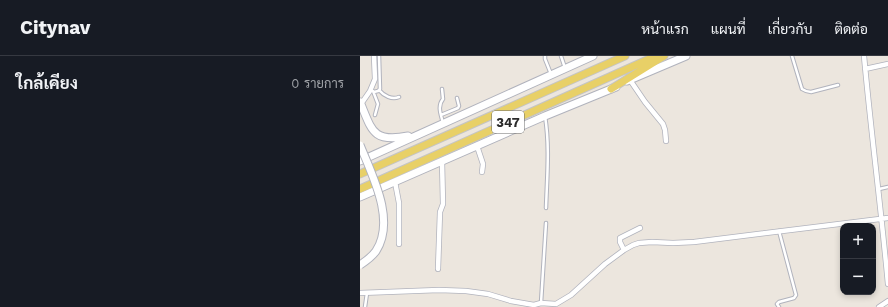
<!DOCTYPE html>
<html lang="th">
<meta charset="utf-8">
<style>
:root{--surface:#171b24;--page:#20242c;--text:#f1f3f6;--muted:#9ea1a6;--line:#363941}
body{margin:0;font-family:"Work Sans",Sarabun,sans-serif;background:var(--page);color:var(--text)}
.controls{position:absolute;right:12px;bottom:12px;display:grid;overflow:hidden;border-radius:8px;box-shadow:0 2px 6px #0003}
.controls button{width:36px;height:36px;display:grid;place-items:center;padding:0;border:0;border-bottom:1px solid var(--line);background:var(--surface);color:var(--text);font:20px sans-serif}
.list{margin:0;padding:0;list-style:none}
h2{display:flex;justify-content:space-between;align-items:center;height:52px;margin:0;padding:0 16px;font-size:17px}
h2 small{font-size:13px;font-weight:400;color:var(--muted)}
.map{position:relative;flex:none;width:528px;height:251px;overflow:hidden}
header{display:flex;align-items:center;gap:24px;box-sizing:border-box;height:56px;padding:0 20px;background:var(--surface);border-bottom:1px solid var(--line)}
header strong{font-size:19px}
nav{display:flex;gap:22px;margin-inline-start:auto;font-size:14px}
main{display:flex}
aside{flex:1;background:var(--surface)}
.map>svg:first-child{display:block}
.lines{fill:none;stroke-linecap:round;stroke-linejoin:round}
.service-casing{stroke:#b1b3bd;stroke-width:4.5}
.minor-casing{stroke:#b1b3bd;stroke-width:6}
.secondary-casing{stroke:#b1b3bd;stroke-width:9}
.primary-casing{stroke:#c4c4c4;stroke-width:9}
.service{stroke:#fff;stroke-width:2.5}
.minor{stroke:#fff;stroke-width:4.5}
.secondary{stroke:#fff;stroke-width:7}
.primary{stroke:#e8d067;stroke-width:7}
.secondary-bridge-casing{stroke:#b1b3bd;stroke-width:9;stroke-linecap:butt}
.secondary-bridge{stroke:#fff;stroke-width:7}
.labels{text-anchor:middle;dominant-baseline:central;stroke-width:3;stroke-linejoin:round;paint-order:stroke}
.shield{fill:#fff;stroke:#6b6b6b;stroke-width:1}
.shield-label{font-size:13px;font-weight:bold;fill:#2b2b2b}
</style>
<header>
<strong>Citynav</strong>
<nav><a>หน้าแรก</a><a>แผนที่</a><a>เกี่ยวกับ</a><a>ติดต่อ</a></nav>
</header>
<main>
<aside>
<h2>ใกล้เคียง<small>0 รายการ</small></h2>
<ul class="list">
</ul>
</aside>
<div class="map">
<svg width="528" height="251" viewBox="0 0 528 251">
<rect width="100%" height="100%" fill="#ece6de"/>
<g class="lines">
<defs>
<path id="service" d="M 185,0 L 185,3 L 191,18
M 201,0 L 205,12
M 432,0 L 442,33 C 445,35 447,36 451,36 L 478,29
M 82,33 L 83,43 C 77,50 81,59 83,67
M 19,34 C 24,40 32,44 39,41
M 13,35 L 18,48 L 15,59
M 14,36 L 18,35 L 20,33 L 19,0
M 81,59 L 98,52 L 99,50 L 97,42
M 185,60 C 190,91 187,121 186,152
M 519,133 L 528,131
M 419,175 L 436,239 L 434,242 L 419,246 L 417,248 L 419,251
M 181,247 L 186,167
M 5,251 L 7,237"/>
<path id="minor" d="M 504,0 C 511,76 521,152 528,228
M 505,13 L 528,8
M 270,24 L 285,46 L 303,68 L 305,74 L 306,85
M 1,48 L 10,35 L 15,23 L 14,0
M 117,90 L 123,108 L 122,116
M 35,126 L 39,147 L 39,188
M 264,194 L 260,186 L 260,182 L 280,172
M 78,213 L 80,156 L 83,148 L 82,105
M 0,237 L 79,234 L 106,235 L 128,238 L 151,245 L 174,249 L 181,247 L 196,248 L 211,239 L 245,208 L 264,194 L 273,189 L 279,187 L 292,186 L 313,187 L 334,186 L 528,162
M 519,251 L 528,245"/>
<path id="secondary" d="M 267,25 L 326,0
M 0,46 C 12,74 12,87 48,80
M 0,105 L 233,0
M 0,141 L 185,60 L 256,31"/>
<path id="primary" d="M 251,33 L 304,0
M 0,118 L 265,0
M 0,133 L 296,0"/>
</defs>
<use href="#service" class="service-casing"/>
<use href="#minor" class="minor-casing"/>
<use href="#secondary" class="secondary-casing"/>
<use href="#primary" class="primary-casing"/>
<use href="#service" class="service"/>
<use href="#minor" class="minor"/>
<use href="#secondary" class="secondary"/>
<use href="#primary" class="primary"/>
<defs>
<path id="secondary-bridge" d="M 0,89 C 12,119 36,164 16,195 C 12,201 6,205 0,209"/>
</defs>
<use href="#secondary-bridge" class="secondary-bridge-casing"/>
<use href="#secondary-bridge" class="secondary-bridge"/>
</g>
<g class="labels">
<rect class="shield" x="132" y="55" width="32" height="22" rx="3"/>
<g class="shield-label">
<text x="148" y="66">347</text>
</g>
</g>
</svg>
<div class="controls">
<button>+</button>
<button>−</button>
</div>
</div>
</main>
